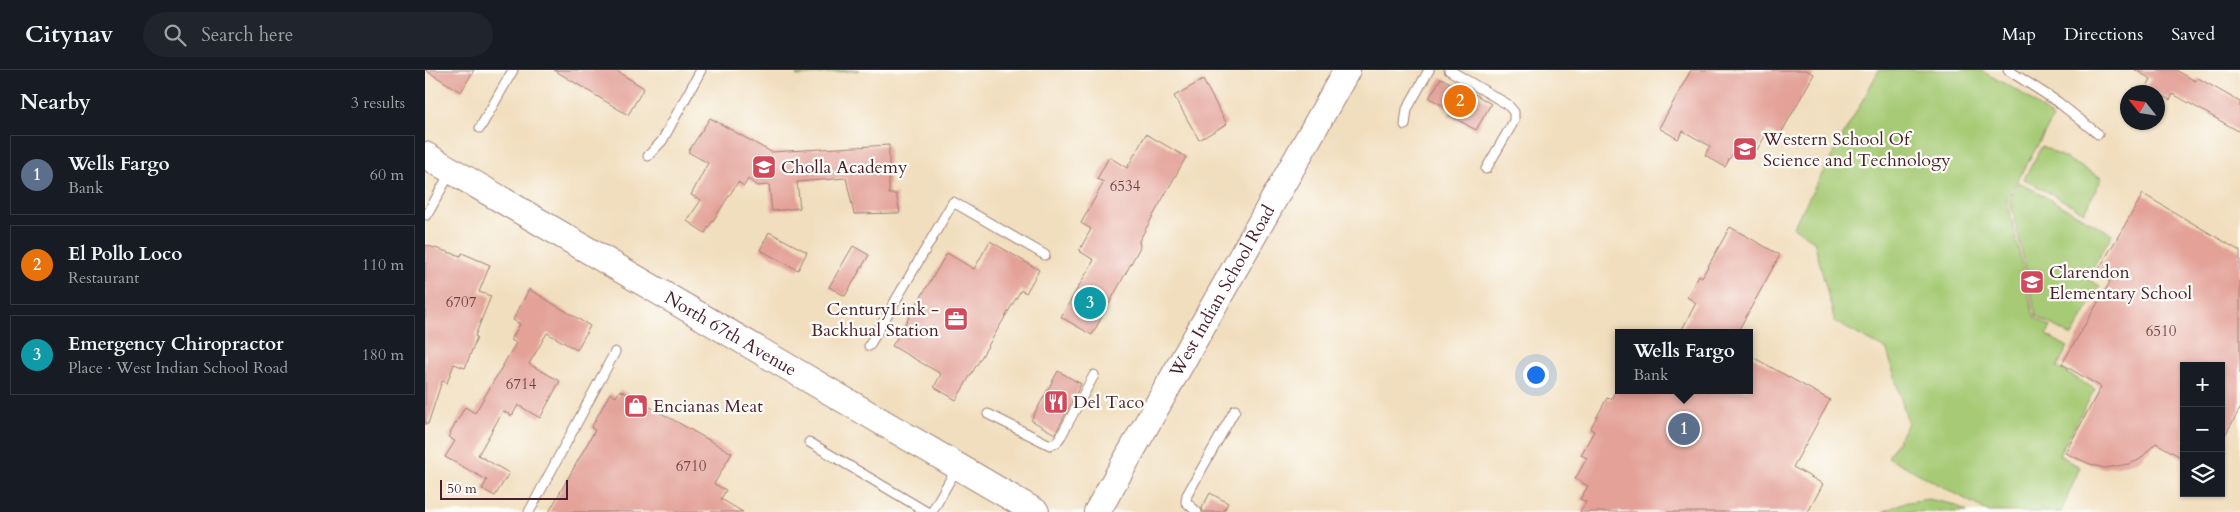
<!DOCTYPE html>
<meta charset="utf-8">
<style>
:root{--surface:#171b24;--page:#20242c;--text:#f1f3f6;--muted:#9ea1a6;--line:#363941;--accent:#0f766e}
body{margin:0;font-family:Cardo,serif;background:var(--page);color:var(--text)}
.controls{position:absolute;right:15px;bottom:15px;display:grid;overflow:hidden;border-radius:0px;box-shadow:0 1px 4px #0004}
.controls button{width:45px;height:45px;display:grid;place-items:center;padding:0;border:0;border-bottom:1px solid var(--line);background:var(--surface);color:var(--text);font:25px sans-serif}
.compass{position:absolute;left:1695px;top:15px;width:45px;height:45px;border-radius:50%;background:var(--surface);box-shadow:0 1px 4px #0004;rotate:300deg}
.scale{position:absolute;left:15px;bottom:12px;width:128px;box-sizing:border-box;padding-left:5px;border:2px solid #4a1f2b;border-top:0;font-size:14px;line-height:18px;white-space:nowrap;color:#4a1f2b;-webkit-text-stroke:4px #fdfcf7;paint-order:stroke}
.you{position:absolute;left:1110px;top:304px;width:18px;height:18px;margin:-12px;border:4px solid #fff;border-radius:50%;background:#1a73e8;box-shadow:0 0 0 8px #1a73e833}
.badge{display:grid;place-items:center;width:32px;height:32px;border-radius:50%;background:var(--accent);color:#fff;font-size:16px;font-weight:700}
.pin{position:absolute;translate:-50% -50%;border:2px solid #fff;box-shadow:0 1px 5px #0006}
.popup{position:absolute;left:1190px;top:259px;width:138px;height:65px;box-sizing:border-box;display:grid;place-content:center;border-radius:0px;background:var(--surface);filter:drop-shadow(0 1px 4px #0005);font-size:16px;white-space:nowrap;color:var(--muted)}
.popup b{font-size:19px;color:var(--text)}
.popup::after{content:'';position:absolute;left:50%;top:100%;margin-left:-10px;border:10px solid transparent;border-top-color:var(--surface)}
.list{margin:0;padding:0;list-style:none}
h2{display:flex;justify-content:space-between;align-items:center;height:65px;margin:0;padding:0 20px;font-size:21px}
h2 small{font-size:16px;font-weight:400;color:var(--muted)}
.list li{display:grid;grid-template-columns:32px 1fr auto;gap:15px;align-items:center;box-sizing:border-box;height:80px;margin:0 10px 10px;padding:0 10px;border:1px solid var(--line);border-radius:0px}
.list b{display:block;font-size:19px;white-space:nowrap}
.list p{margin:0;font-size:16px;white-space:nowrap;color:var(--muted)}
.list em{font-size:16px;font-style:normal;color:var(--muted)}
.icon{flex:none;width:28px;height:28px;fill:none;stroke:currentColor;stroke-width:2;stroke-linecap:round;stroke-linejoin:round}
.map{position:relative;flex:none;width:1815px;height:442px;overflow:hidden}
header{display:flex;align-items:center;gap:30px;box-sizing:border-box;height:70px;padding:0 25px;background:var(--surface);border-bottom:1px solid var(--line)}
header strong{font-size:24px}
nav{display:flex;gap:28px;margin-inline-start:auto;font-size:18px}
.search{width:350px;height:45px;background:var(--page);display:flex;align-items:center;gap:12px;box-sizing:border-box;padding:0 18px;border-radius:28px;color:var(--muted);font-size:19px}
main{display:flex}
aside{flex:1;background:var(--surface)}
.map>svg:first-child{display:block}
.green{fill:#a6ca74;stroke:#787450}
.building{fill:#e3a198}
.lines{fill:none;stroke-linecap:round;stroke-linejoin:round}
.lane-casing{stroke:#9e7e74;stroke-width:11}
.secondary-casing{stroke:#9e7e74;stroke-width:28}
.lane{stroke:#fff;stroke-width:9}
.secondary{stroke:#fff;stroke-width:26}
.labels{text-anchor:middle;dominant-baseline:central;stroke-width:4.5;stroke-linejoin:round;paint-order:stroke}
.number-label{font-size:15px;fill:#704046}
.poi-label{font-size:18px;fill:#4a1f2b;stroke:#fdfcf7;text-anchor:start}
.street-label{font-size:18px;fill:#4a1f2b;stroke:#fdfcf7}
</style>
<header>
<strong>Citynav</strong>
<div class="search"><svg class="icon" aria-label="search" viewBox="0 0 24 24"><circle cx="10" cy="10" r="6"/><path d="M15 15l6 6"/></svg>Search here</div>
<nav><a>Map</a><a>Directions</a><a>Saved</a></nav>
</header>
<main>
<aside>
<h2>Nearby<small>3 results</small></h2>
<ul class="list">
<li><span class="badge" style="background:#5c6f8a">1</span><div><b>Wells Fargo</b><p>Bank</p></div><em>60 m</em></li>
<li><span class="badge" style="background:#e8710a">2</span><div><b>El Pollo Loco</b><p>Restaurant</p></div><em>110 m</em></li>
<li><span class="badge" style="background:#0f9aa8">3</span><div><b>Emergency Chiropractor</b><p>Place · West Indian School Road</p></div><em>180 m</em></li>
</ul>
</aside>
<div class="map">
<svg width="1815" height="442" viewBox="0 0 1815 442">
<rect width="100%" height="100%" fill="#fdfcf7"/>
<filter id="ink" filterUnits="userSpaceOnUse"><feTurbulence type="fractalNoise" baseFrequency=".02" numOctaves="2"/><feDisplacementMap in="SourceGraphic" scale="10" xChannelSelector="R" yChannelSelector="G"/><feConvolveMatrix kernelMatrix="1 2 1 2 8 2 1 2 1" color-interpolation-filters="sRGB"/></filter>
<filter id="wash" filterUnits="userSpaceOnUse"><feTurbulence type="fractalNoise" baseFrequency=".0096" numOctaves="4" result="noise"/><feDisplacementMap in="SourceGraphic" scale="20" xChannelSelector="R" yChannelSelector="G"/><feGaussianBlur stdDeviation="1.12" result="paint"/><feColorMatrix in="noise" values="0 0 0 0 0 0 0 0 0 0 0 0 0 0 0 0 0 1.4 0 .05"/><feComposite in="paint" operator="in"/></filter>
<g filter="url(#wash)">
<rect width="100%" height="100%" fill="#f1debe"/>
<path class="green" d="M 371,0 L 434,0 L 372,6 Z
M 1454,0 L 1555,0 L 1595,22 L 1628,48 L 1582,129 L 1609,247 L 1626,257 L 1621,265 L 1643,277 L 1632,297 L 1670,319 L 1634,385 L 1655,397 L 1636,442 L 1564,442 L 1463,387 L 1483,353 L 1462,280 L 1410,252 L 1389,171 L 1368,157 Z
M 1617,76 L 1677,108 L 1659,142 L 1599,109 Z
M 1594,112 L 1687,164 L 1662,209 L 1675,216 L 1647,266 L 1611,246 L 1585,129 Z
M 1503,429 L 1527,434 L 1542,442 L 1458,442 L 1477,433 Z"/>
<g id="blocks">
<path class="building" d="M 0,0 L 49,0 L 36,22 Z
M 129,0 L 190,0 L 219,18 L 203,45 Z
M 1266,0 L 1381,0 L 1389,4 L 1354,67 L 1343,61 L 1332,80 L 1315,70 L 1300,97 L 1280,85 L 1285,76 L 1258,61 L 1253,69 L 1234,58 Z
M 1710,0 L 1751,0 L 1770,11 L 1773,8 L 1815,32 L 1815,62 L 1748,24 L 1745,30 L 1722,16 L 1726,9 Z
M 1016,8 L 1031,16 L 1032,13 L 1066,34 L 1051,60 L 1024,45 L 1026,40 L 1004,28 Z
M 778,10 L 802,54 L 774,70 L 749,26 Z
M 285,48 L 346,82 L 464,75 L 464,124 L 471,124 L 475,143 L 429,144 L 421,108 L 372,112 L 375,138 L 347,141 L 344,115 L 332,116 L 323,109 L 319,116 L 313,112 L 280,163 L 262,151 L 276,130 L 266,125 L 283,93 L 263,82 Z
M 721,64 L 761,87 L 714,171 L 715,177 L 667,265 L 636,247 L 669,190 L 654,181 L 666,159 L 656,153 L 679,112 L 672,109 L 684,87 L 702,98 Z
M 1718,124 L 1815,181 L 1815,339 L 1796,372 L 1796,296 L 1759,296 L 1759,389 L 1731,373 L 1714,390 L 1704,394 L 1679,398 L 1665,394 L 1640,383 L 1676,317 L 1637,294 L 1685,212 L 1671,204 Z
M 1305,157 L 1355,185 L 1312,263 L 1255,263 L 1271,233 L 1262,227 L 1274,205 L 1277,207 Z
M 344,162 L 382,182 L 373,200 L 335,180 Z
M 565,171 L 614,200 L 601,223 L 596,220 L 531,330 L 509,317 L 516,304 L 467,276 L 522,183 L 549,199 Z
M 0,175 L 36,186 L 37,183 L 65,195 L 54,222 L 66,226 L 50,266 L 52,267 L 40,298 L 29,294 L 22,313 L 17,311 L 3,354 L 0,354 Z
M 428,176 L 444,185 L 420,226 L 404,217 Z
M 104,219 L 165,256 L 152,280 L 122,263 L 104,294 L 135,311 L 115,348 L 93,335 L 87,346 L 78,341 L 53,385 L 84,403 L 70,426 L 57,419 L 62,410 L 20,387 L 30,371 L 23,367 L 40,337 L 50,343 L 91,273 L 86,270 L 95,254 L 88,250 Z
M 1324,285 L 1405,330 L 1368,397 L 1398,414 L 1383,442 L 1155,442 L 1161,432 L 1155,429 L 1163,416 L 1150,409 L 1162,388 L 1156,385 L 1169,361 L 1165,359 L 1182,328 L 1186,329 L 1191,320 L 1324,320 Z
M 633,301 L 656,314 L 630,364 L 606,350 Z
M 195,320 L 307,383 L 289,414 L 301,420 L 296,429 L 318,442 L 124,442 L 170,360 L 166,358 L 185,323 L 191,327 Z
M 785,423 L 803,433 L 798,442 L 778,442 L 777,438 Z"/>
</g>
</g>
<g filter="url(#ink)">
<use href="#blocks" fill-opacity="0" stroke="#9e7e74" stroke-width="1"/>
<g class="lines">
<defs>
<path id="lane" d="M 1024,0 L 1082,34 L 1089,42 L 1089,51 L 1061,99
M 1583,0 L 1633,32 L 1673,64
M 980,55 L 982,39 L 1004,0
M 55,58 L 88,0
M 223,86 L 237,71 L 276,0
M 2,145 L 25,103
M 444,276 L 528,132 L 620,185
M 563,344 L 625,375 L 631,373 L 636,366 L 669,305
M 384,372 L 502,442
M 104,442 L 190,282
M 507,442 L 531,399
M 772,442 L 761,432 L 762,425 L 810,340"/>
<g id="secondary">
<path id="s1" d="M 0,85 L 611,442"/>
<path id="s2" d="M 672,442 L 922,0"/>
</g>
</defs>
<use href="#lane" class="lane-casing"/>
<use href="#secondary" class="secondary-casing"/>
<use href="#lane" class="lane"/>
<use href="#secondary" class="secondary"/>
</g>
</g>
<defs>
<symbol id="university-square" viewBox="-11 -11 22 22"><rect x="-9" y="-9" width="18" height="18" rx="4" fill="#d1495b" stroke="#fdfcf7"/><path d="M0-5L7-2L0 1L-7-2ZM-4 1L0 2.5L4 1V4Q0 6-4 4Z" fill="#fff"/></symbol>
<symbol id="school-square" viewBox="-11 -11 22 22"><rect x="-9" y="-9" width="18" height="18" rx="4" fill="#d1495b" stroke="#fdfcf7"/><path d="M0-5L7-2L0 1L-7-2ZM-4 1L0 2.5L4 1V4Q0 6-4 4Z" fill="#fff"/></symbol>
<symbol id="office-square" viewBox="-11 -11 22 22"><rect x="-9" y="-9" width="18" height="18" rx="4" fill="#d1495b" stroke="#fdfcf7"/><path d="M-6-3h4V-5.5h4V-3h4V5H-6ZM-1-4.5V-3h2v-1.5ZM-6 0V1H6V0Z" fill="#fff"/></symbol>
<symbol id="restaurant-square" viewBox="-11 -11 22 22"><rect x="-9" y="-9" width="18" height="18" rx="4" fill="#d1495b" stroke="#fdfcf7"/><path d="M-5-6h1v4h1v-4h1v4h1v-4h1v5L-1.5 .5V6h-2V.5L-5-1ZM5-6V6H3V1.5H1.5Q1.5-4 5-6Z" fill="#fff"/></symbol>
<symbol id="shop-square" viewBox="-11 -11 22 22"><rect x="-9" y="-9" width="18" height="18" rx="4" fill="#d1495b" stroke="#fdfcf7"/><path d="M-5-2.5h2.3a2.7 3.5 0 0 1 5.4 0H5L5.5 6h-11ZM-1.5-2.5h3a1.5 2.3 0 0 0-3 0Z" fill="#fff"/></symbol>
</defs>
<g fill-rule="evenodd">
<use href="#university-square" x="1306" y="65" width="28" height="28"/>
<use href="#school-square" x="325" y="83" width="28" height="28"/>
<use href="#school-square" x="1593" y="198" width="28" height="28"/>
<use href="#office-square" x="517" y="235" width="28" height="28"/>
<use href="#restaurant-square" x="617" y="318" width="28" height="28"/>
<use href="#shop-square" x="197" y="322" width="28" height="28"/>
</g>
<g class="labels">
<g class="number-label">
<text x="700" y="116">6534</text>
<text x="36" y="232">6707</text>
<text x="1736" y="261">6510</text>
<text x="96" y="314">6714</text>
<text x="266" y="396">6710</text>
</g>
<g class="poi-label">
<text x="1338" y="69">Western School Of<tspan x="1338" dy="21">Science and Technology</tspan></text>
<text x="356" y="97">Cholla Academy</text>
<text x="1624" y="202">Clarendon<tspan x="1624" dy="21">Elementary School</tspan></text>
<text x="514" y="239" text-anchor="end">CenturyLink -<tspan x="514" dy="21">Backhual Station</tspan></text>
<text x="648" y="332">Del Taco</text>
<text x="228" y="336">Encianas Meat</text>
</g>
<g class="street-label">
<text stroke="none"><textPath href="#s2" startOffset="254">West Indian School Road</textPath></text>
<text stroke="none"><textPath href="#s1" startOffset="354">North 67th Avenue</textPath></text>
</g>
</g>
</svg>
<div class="controls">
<button>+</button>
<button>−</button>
<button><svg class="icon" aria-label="layers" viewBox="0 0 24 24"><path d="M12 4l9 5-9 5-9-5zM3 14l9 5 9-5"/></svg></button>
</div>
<svg class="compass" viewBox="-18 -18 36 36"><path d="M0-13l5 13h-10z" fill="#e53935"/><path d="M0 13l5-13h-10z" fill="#9ea1a6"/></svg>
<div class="scale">50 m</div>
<div class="you"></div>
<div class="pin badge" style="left:1259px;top:359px;background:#5c6f8a">1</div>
<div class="popup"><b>Wells Fargo</b>Bank</div>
<div class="pin badge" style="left:1035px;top:31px;background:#e8710a">2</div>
<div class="pin badge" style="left:665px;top:233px;background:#0f9aa8">3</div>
</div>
</main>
